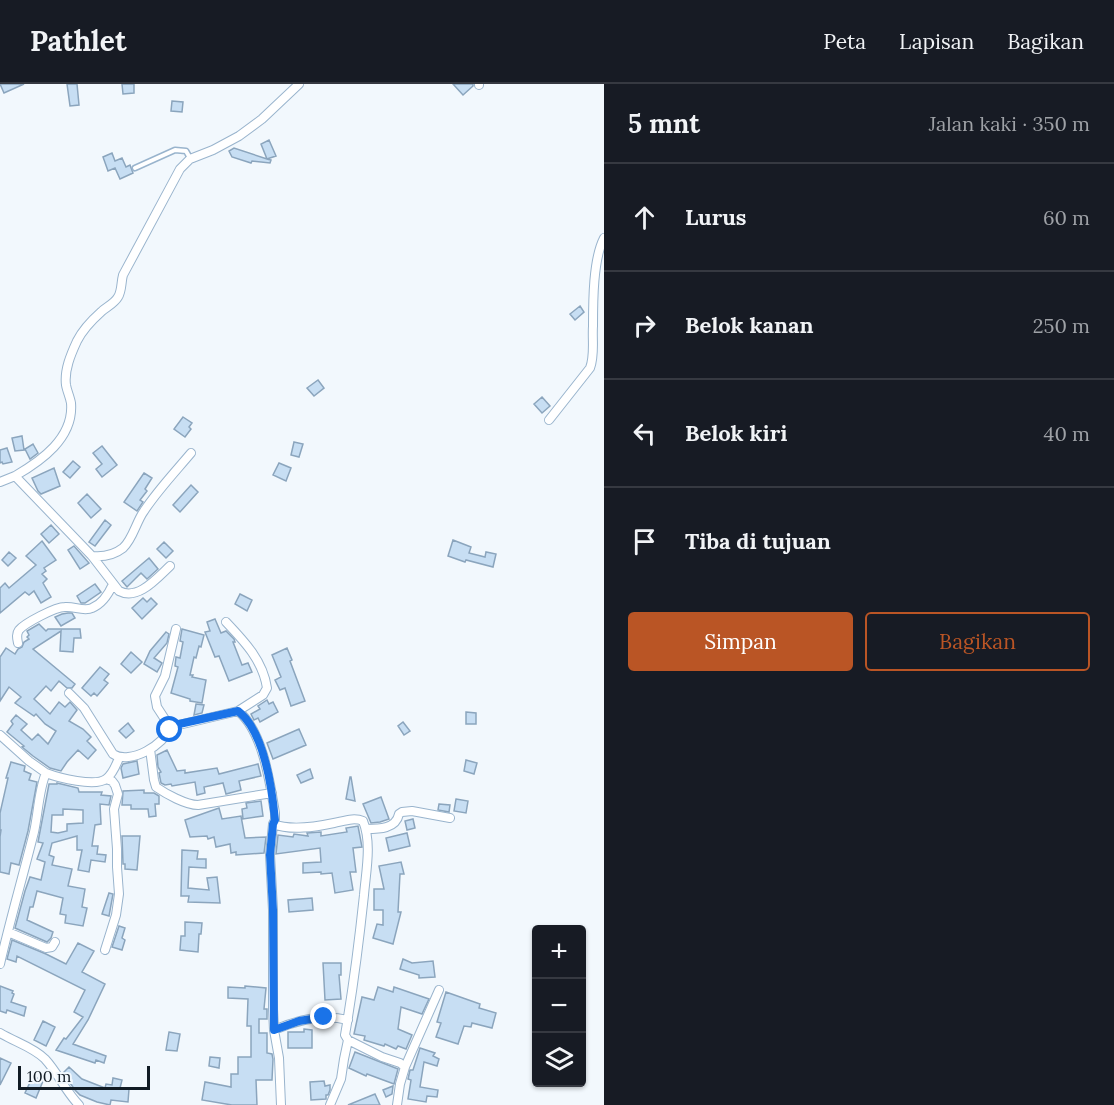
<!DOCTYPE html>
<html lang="id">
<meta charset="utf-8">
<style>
:root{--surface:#171b24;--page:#20242c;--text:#f1f3f6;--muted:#9ea1a6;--line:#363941;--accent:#ba5525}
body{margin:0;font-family:Lora,serif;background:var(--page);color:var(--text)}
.controls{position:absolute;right:18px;bottom:18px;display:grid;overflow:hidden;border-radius:6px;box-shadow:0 2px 4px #0004}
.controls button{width:54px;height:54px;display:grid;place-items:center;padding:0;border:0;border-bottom:2px solid var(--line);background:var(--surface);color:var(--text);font:30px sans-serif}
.scale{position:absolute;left:18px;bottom:15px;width:132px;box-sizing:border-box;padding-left:6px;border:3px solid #111b24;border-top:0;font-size:16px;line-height:21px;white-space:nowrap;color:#111b24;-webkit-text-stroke:4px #f2f8fd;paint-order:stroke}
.stop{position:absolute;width:18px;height:18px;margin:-14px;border:4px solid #1a73e8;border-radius:50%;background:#fff}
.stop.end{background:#1a73e8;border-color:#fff;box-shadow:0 2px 6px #0008}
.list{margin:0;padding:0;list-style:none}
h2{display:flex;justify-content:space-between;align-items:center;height:78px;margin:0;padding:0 24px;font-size:26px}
h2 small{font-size:20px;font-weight:400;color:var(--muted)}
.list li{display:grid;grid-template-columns:39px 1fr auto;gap:18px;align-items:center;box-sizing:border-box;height:108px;padding:0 24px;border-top:2px solid var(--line)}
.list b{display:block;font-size:22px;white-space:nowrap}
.list em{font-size:20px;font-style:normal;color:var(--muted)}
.actions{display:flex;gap:12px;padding:18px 24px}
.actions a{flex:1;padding:14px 0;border:2px solid var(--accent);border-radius:6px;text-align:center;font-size:21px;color:var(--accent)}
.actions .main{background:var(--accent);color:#fff}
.icon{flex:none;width:33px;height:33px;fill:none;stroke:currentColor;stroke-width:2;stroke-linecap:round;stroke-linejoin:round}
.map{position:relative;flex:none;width:604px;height:1021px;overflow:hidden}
header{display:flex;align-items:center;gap:36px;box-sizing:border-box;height:84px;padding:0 30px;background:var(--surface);border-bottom:2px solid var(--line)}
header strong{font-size:28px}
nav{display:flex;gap:33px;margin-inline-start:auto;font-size:21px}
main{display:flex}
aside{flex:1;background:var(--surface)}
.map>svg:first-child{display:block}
.building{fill:#c7def3;stroke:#8ba5bd;stroke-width:1.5;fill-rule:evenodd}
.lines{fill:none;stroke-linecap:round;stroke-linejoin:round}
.lane-casing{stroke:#99b4cd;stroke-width:7}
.street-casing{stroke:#99b4cd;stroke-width:10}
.lane{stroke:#fff;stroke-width:4}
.street{stroke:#fff;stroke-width:8}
.route{stroke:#1a73e8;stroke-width:8}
</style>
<header>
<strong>Pathlet</strong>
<nav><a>Peta</a><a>Lapisan</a><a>Bagikan</a></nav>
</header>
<main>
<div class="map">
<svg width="604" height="1021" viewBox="0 0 604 1021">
<rect width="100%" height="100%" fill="#f2f8fd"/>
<path class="building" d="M 0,0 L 24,0 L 4,9 Z
M 67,0 L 77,0 L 79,21 L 70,22 Z
M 122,0 L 134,0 L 134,9 L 123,10 Z
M 453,0 L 473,0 L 473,2 L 463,11 Z
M 172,17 L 183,18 L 182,28 L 171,27 Z
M 269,56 L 276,72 L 267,75 L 271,76 L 270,79 L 252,77 L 251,79 L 232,73 L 229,67 L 234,64 L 267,75 L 261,60 Z
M 112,69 L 115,77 L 122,74 L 126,83 L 130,81 L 133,89 L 120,95 L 115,84 L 108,87 L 103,73 Z
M 580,222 L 584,228 L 575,236 L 570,230 Z
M 318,296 L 324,304 L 314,312 L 307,304 Z
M 542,313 L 550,322 L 542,329 L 534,320 Z
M 183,333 L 192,339 L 189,343 L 191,345 L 185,353 L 174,345 Z
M 22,352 L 24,366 L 15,367 L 12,354 Z
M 294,358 L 303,360 L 299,373 L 291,371 Z
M 33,360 L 38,369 L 30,375 L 25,365 Z
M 102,362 L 117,381 L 102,393 L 96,385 L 102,380 L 93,369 Z
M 7,364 L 12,378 L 3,380 L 2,378 L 0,379 L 0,366 Z
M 73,377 L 80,383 L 70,394 L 63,388 Z
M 279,379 L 291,384 L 286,397 L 273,391 Z
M 54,384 L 60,402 L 41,410 L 38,407 L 32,394 Z
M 144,389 L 152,394 L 145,405 L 147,407 L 140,416 L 143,418 L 137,427 L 124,418 Z
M 191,401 L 198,408 L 180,428 L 173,421 Z
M 87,410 L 101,425 L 91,434 L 78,419 Z
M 105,436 L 111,441 L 95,462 L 89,458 Z
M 51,441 L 59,450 L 49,459 L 41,450 Z
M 453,456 L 471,463 L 469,469 L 485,473 L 486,468 L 496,470 L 493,483 L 466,476 L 465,478 L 448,472 Z
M 42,457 L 56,476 L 44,484 L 46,487 L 42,490 L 47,495 L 43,499 L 51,513 L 41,519 L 34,507 L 29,511 L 25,508 L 0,529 L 0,504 L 5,499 L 9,504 L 36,481 L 26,472 Z
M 164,458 L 173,467 L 166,474 L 157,465 Z
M 74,462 L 89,479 L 80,485 L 68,466 Z
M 9,468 L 16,474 L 8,482 L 2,476 Z
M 149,474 L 158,485 L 147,495 L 141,489 L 127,503 L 122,497 Z
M 95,500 L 101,508 L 85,519 L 81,519 L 77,512 Z
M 240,510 L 252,516 L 247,527 L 235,520 Z
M 143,514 L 147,518 L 151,514 L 157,520 L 142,535 L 132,524 Z
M 68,529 L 72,529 L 75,534 L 61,542 L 55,533 L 62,530 Z
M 215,535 L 221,549 L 226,547 L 234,555 L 235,558 L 233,558 L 242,581 L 248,579 L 252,588 L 229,597 L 219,572 L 215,573 L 205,548 L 210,547 L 207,538 Z
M 39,540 L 46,547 L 48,545 L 80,545 L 81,554 L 74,554 L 73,568 L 60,567 L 61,547 L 33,565 L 75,600 L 72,604 L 67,604 L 59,597 L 51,607 L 46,602 L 34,615 L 50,630 L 59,618 L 65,623 L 70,618 L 77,626 L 69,637 L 83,645 L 91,653 L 87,657 L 96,666 L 88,675 L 78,666 L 67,678 L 61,687 L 50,684 L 33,672 L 22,663 L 24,662 L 7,648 L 13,640 L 11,637 L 16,631 L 27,640 L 21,646 L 32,656 L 38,650 L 48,660 L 56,647 L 45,640 L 36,630 L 34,632 L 15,619 L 21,613 L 9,603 L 0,617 L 0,573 L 6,564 L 15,570 L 18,565 L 22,563 L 24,558 L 29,555 L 27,553 L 29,551 L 27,547 Z
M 182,545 L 204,551 L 201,563 L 199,562 L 196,574 L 194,573 L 190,591 L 193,591 L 192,593 L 206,596 L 202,619 L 190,617 L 190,615 L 171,609 L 178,583 L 175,582 L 176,573 L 180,574 L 183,558 L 180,557 Z
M 166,548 L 169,550 L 167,559 L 154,574 L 162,579 L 157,588 L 144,580 L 150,567 Z
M 287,564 L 292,576 L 290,577 L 305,617 L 291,622 L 285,604 L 280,606 L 275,596 L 281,593 L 272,571 Z
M 131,568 L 142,578 L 131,589 L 121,580 Z
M 100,583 L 109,590 L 104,596 L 108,599 L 97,612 L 94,609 L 91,612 L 82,604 Z
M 267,616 L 269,620 L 273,618 L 278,628 L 260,638 L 258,634 L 254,636 L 251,630 L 260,625 L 258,622 Z
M 196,620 L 204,621 L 202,629 L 194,631 Z
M 466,628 L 476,629 L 476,640 L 466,640 Z
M 403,638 L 410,647 L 404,651 L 398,642 Z
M 128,639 L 134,647 L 126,654 L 119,647 Z
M 299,645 L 306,661 L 273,675 L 267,659 Z
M 167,666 L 177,687 L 185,686 L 185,689 L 217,684 L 219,690 L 258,680 L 261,692 L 239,697 L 241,706 L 226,710 L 223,699 L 204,703 L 205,709 L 197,711 L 195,698 L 172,702 L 171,700 L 165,701 L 161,699 L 159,689 L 161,688 L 158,683 L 157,671 Z
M 466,676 L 477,679 L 474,690 L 464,687 Z
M 137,677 L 139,690 L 123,694 L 121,684 L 123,680 Z
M 11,678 L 25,682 L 24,687 L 31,690 L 29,696 L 37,698 L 28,747 L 19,781 L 11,779 L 9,790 L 0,788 L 0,753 L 1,746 L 0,746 L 0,729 L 8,694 L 6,694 Z
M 310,685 L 313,694 L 301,699 L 297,691 Z
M 350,693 L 351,693 L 355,717 L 346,715 Z
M 57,699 L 78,704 L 79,708 L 102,708 L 101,711 L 111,712 L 109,721 L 100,720 L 101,740 L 95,741 L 92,762 L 98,762 L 97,770 L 106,771 L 105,778 L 91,776 L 89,788 L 78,786 L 82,766 L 77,766 L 77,752 L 52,759 L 49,771 L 54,773 L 52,781 L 72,785 L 68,802 L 85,805 L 82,823 L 87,824 L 83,842 L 65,839 L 66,831 L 60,830 L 63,814 L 37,807 L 33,823 L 30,823 L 27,836 L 53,848 L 51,854 L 47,858 L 15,844 L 25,807 L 30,793 L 41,796 L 45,778 L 37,775 L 43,759 L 38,758 L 49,700 L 57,700 ZM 63,725 L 83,726 L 83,739 L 67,740 L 67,747 L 58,749 L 51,748 L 52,731 L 63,731 Z
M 144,706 L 144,709 L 154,709 L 159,712 L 159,720 L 155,720 L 156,732 L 149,733 L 148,725 L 131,725 L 131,721 L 122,721 L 123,707 Z
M 381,713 L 389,735 L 380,738 L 371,739 L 363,720 Z
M 456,715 L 468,717 L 466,729 L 454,727 Z
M 261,717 L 263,732 L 243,735 L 242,725 L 247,724 L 246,719 Z
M 439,720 L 450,721 L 449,728 L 438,726 Z
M 219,724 L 222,735 L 241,732 L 245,754 L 266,753 L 264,769 L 236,771 L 236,768 L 231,769 L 230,760 L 216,763 L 214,753 L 208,755 L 207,752 L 190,753 L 185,736 Z
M 413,735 L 415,744 L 407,746 L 405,737 Z
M 358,742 L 362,763 L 353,764 L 356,788 L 350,788 L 353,806 L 335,809 L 332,789 L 321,790 L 321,788 L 303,789 L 303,779 L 321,778 L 320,764 L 276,770 L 278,751 L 293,753 L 294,750 L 308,752 L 307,749 L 321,748 L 321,752 L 347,748 L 346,744 Z
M 407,749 L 410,762 L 389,767 L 386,754 Z
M 122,752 L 140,752 L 137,786 L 125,785 L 125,780 L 123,780 Z
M 182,766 L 198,767 L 197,775 L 206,775 L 206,784 L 189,783 L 188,804 L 209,806 L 207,794 L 217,793 L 220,819 L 188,818 L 189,812 L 181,812 Z
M 401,778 L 404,790 L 400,790 L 398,828 L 401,828 L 393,860 L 373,854 L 377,840 L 383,841 L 383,826 L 374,826 L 374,805 L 384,805 L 379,782 Z
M 109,809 L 113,810 L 109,832 L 102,830 Z
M 312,814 L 313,826 L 289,828 L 288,816 Z
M 185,838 L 202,839 L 201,850 L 199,850 L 198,868 L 180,866 L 181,852 L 185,852 Z
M 119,842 L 125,844 L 122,854 L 125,856 L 122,866 L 112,863 Z
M 12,856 L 46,870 L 66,880 L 78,859 L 94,867 L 82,888 L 105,900 L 88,936 L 73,960 L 106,972 L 104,979 L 96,976 L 95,979 L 56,966 L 64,954 L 66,955 L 83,933 L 74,928 L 85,906 L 17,872 L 16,878 L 7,875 Z
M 403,875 L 412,879 L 433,877 L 435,893 L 419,894 L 419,891 L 400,885 Z
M 323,879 L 341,879 L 341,891 L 339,891 L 341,915 L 325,916 Z
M 0,902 L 13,907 L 12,909 L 14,910 L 11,918 L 26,923 L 24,932 L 7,926 L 6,929 L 0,927 Z
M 245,902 L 266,904 L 264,925 L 267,925 L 267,935 L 259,935 L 259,949 L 267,949 L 267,969 L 272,970 L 273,975 L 272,996 L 256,996 L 257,1021 L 232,1021 L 202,1016 L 205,998 L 231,1003 L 231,990 L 238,990 L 238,973 L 251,973 L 251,942 L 247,942 L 248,915 L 228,914 L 228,903 L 245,904 Z
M 378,903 L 393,908 L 394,903 L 429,915 L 422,930 L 401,923 L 398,945 L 412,951 L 406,965 L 398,962 L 396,965 L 385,960 L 384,962 L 364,956 L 365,952 L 354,950 L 362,913 L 374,916 Z
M 446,908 L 480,920 L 479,924 L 496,929 L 492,944 L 472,939 L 471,943 L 464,942 L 458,960 L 436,953 L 441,939 L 437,938 Z
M 43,937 L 55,943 L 46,962 L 34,956 Z
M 304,945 L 312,946 L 312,964 L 288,964 L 288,948 L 304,948 Z
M 169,948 L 180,950 L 177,967 L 166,966 Z
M 420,964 L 435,969 L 433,972 L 439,975 L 437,982 L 424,978 L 420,1003 L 438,1006 L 437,1013 L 427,1012 L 426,1018 L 408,1015 L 411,996 L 408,995 L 410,986 L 413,986 Z
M 355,968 L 398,985 L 394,1000 L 367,990 L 366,992 L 349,984 Z
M 210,973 L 220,974 L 219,984 L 209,982 Z
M 0,974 L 11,979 L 0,1001 Z
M 69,983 L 82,995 L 105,1004 L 106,1000 L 112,1001 L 113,994 L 122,996 L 120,1004 L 129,1005 L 128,1018 L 111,1016 L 110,1021 L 97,1018 L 80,1011 L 75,1006 L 63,989 Z
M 33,992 L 43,997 L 36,1014 L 25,1009 Z
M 324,997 L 325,1002 L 330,1001 L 330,1006 L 328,1011 L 326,1011 L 326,1015 L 311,1016 L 310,998 Z
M 393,1002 L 392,1010 L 386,1013 L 383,1006 Z
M 375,1010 L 380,1021 L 348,1021 Z"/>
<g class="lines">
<defs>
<path id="lane" d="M 135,84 L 175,66 L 186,67 L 190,74"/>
<path id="street" d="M 479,0 L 479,1
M 549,336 L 590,284 C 595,271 592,256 593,242 C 593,218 593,175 604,154
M 0,398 L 15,392
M 92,472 C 102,473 114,471 123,464 C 133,455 136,438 144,427 C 157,407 175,388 191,369
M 170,482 C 157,494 138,517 119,507 L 92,472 L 15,392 C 41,377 74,354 71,319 C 70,313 67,307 66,301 C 64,286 71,270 77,257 C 82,247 92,236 101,228 C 106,223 114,220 118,213 C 122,207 121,198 123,191 L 180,85 L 190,75 L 213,66 L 239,52 L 262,35 L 299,0
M 226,538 C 245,558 263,577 267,604 L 263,611 L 238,627
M 18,559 C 17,554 16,550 19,546 C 25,539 55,523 65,523 C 74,522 84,528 92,524 C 102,520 109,509 113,500
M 69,609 L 84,624 L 113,670 C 130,681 165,661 170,643 L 238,627 C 263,647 270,699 275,729 L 275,736 L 273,740 C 291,747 315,743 334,739 C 344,737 354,733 363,737 C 372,759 366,787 364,811 C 359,858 353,905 345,951 L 348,956 L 344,975 L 341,995 L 330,1021
M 170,643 L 157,623 L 155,612 L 165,592 L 176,545
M 0,651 L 29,677 L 46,689
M 150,665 L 154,696 L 156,703 C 166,710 186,721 198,721 L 272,709
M 273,740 L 270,771 L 273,826 L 273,925 L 274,946 L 279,974 L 281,1021
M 366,745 C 379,745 396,745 399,730 L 402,728 L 412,727 L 450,734
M 8,848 L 46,864 L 52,863 L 55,858
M 105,866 L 116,831 L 119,810 L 117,783 L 117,765 L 114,725 L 118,710 L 115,701 L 112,697 L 106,695
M 0,880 C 10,836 23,792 34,748 C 38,731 39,704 46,689 C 59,694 95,703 106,695 C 113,690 116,681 119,674
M 274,946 C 297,936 323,930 348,936
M 0,949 C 15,958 33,963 45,975 C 58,989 66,1008 79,1021
M 348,956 L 382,973 L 400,979 L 405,983 L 400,1000 L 397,1021
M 405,983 L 439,906"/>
</defs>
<use href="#lane" class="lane-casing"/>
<use href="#street" class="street-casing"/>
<use href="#lane" class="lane"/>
<use href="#street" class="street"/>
</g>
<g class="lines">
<path class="route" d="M 170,646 L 170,642 L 238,627 C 264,647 272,704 275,736 L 273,740 L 270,771 L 273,826 L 274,946 L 299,937 L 324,933"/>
</g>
</svg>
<div class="controls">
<button>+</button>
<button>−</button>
<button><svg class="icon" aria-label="layers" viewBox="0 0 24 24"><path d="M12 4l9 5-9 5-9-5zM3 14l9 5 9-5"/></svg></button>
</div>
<div class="scale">100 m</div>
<div class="stop" style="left:170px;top:646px"></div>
<div class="stop end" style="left:324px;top:933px"></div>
</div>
<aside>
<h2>5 mnt<small>Jalan kaki · 350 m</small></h2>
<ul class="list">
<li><svg class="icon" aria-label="ahead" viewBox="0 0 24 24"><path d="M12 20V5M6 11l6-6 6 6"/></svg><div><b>Lurus</b></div><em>60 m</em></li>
<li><svg class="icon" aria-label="right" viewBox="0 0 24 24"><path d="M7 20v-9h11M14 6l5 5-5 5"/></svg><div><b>Belok kanan</b></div><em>250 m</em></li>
<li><svg class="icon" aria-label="left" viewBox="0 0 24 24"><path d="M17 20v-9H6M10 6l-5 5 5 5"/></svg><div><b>Belok kiri</b></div><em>40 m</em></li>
<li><svg class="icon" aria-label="arrive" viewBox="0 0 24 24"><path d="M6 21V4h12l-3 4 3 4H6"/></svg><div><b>Tiba di tujuan</b></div></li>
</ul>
<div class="actions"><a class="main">Simpan</a><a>Bagikan</a></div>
</aside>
</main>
